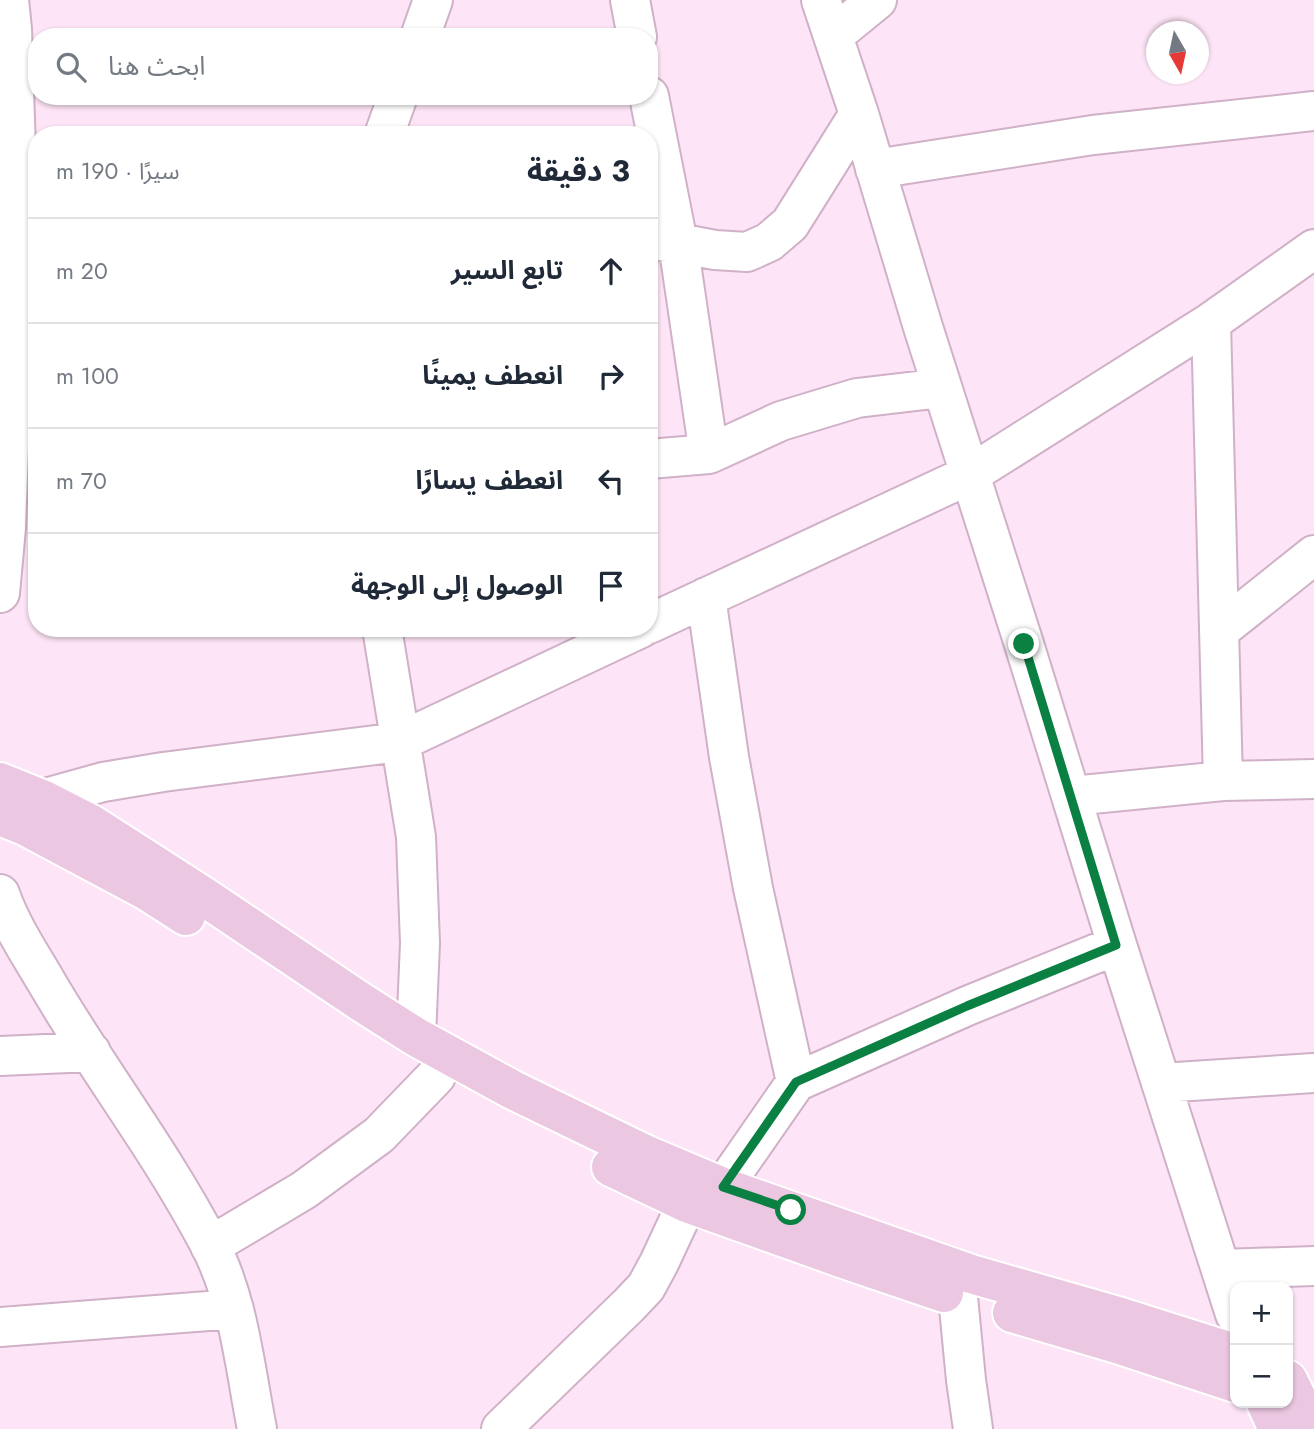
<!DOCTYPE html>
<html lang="ar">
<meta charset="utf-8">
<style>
:root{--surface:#fff;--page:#f2f2f3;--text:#1f2937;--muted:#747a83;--line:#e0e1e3}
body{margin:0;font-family:Jost,"Noto Sans Arabic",sans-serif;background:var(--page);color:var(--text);direction:rtl}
.controls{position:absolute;right:21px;bottom:21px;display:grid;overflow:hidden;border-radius:14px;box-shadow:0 2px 5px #0004}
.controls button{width:63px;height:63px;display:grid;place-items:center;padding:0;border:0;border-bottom:2px solid var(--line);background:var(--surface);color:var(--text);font:35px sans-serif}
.compass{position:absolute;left:1146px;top:21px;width:63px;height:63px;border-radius:50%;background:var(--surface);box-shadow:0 2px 5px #0004;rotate:171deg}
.stop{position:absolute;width:21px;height:21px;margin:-16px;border:5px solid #0b8043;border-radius:50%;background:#fff}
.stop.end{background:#0b8043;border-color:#fff;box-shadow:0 2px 7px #0008}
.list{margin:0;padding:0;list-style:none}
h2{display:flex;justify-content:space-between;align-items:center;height:91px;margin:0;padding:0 28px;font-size:30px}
h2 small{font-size:23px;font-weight:400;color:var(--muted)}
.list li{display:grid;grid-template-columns:46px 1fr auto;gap:21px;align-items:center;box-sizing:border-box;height:105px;padding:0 28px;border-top:2px solid var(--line)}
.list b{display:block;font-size:26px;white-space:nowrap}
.list em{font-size:23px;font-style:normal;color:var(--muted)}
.icon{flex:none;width:38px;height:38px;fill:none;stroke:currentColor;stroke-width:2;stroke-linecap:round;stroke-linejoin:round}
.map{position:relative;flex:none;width:1314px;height:1429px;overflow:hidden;direction:ltr}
.search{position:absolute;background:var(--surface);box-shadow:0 2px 5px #0004;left:28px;top:28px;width:630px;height:77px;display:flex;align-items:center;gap:18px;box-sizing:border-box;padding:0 24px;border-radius:28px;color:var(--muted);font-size:26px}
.panel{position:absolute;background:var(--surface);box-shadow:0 2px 5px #0004;left:28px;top:126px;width:630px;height:511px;border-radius:28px;direction:rtl}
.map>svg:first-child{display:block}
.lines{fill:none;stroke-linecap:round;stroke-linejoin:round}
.minor-casing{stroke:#d0b1c7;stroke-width:42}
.major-casing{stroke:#fff;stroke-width:42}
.minor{stroke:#fff;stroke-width:38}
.major{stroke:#ebc7e1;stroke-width:38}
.route{stroke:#0b8043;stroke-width:9}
</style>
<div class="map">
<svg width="1314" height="1429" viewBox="0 0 1314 1429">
<rect width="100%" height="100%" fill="#fde4f6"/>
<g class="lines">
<defs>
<path id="minor" d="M 630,0 L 637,37
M 821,0 L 859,114 L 923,327 L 1024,644 L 1117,945 L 1235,1314
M 834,35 L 877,0
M 420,37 L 433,0
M 649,96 L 678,243 L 709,454
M 384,135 L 398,96
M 875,169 L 1093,135 L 1314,111
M 649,240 L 678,243 L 715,250 L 747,252 L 769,242 L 790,224 L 859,114
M 1211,322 L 1223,781
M 649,459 L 709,454 L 781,421 L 857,398 L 942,388
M 0,593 L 6,528 L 18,210 L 12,29 L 9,0
M 706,597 L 729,757 L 753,888 L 796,1082
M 649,624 L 969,475 L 1211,322 L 1314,249
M 382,628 L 416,837 L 420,943 L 416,1037
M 1220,630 L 1314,555
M 1072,796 L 1223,781 L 1314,779
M 30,819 L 42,799 L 103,782 L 163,772 L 399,742 L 641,628
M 0,894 C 11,926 30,954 47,983 C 99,1072 162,1153 210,1245 C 239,1301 245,1368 257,1429
M 0,1056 L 91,1052
M 1161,1083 L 1314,1073
M 723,1187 L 796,1082 L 967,1006 L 1117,945
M 210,1246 L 304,1190 L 379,1135 L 436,1076
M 1222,1269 L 1314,1266
M 958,1297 L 966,1380 L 973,1429
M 0,1327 L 234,1309
M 501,1429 L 629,1305 L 646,1287 L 659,1263 L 687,1203"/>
<path id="major" d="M 0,782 L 42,799 L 91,824 L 203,896 L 361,1002 L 416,1037 L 513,1090 L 647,1155 L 723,1187 L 971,1274 L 1121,1317 L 1235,1353
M 0,816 L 25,826 L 147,891 L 186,916
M 611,1167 L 687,1203 L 841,1258 L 944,1293
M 1012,1313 L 1117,1344 L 1235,1383
M 1288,1380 L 1312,1429
M 1266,1403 L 1278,1429"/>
</defs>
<use href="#minor" class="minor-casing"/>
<use href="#major" class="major-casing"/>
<use href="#minor" class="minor"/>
<use href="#major" class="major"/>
</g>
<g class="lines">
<path class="route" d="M 791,1210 L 723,1187 L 796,1082 L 967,1006 L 1116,945 L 1024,644"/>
</g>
</svg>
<div class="controls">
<button>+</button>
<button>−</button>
</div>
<svg class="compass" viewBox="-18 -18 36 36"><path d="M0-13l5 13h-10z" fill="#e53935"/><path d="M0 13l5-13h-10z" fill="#747a83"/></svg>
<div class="stop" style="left:791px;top:1210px"></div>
<div class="stop end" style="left:1024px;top:644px"></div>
<div class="search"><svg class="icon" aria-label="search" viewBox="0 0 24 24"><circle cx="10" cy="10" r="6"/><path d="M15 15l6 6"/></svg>ابحث هنا</div>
<section class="panel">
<h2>3 دقيقة<small>سيرًا · 190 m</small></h2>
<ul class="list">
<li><svg class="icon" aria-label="ahead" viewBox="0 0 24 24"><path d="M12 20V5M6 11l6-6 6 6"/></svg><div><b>تابع السير</b></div><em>20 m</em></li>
<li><svg class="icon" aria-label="right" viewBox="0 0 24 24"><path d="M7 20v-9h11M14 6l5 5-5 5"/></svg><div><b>انعطف يمينًا</b></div><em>100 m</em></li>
<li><svg class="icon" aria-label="left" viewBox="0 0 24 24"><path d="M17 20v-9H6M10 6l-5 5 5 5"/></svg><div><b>انعطف يسارًا</b></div><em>70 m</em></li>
<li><svg class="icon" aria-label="arrive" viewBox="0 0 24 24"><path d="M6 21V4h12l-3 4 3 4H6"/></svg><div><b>الوصول إلى الوجهة</b></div></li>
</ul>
</section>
</div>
